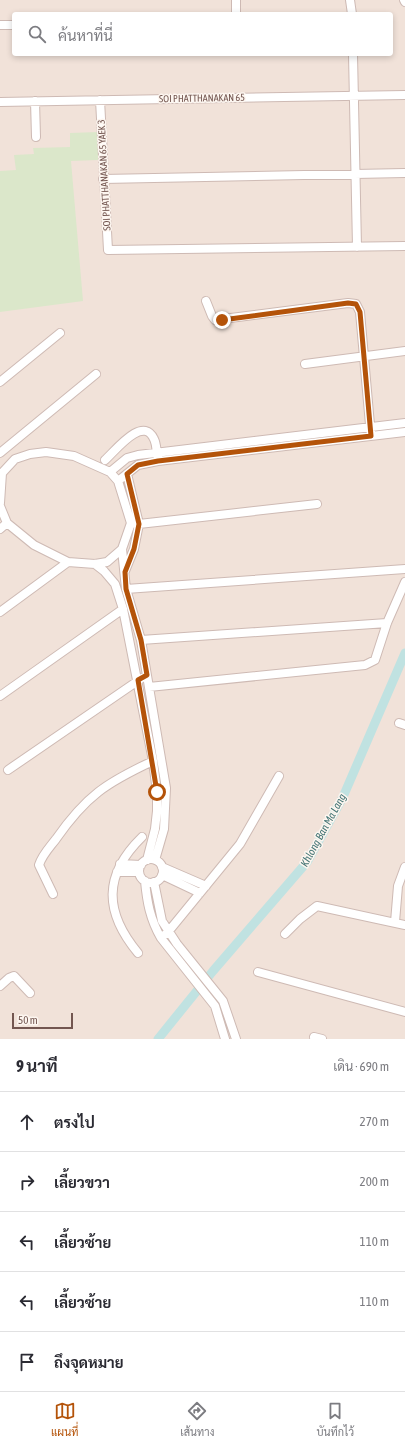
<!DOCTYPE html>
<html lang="th">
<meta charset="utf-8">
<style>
:root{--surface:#fff;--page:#f2f2f3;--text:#2b2b33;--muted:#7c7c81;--line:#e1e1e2;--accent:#b45309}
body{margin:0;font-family:"Asap Condensed",Sarabun,sans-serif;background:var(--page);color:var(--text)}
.scale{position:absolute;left:12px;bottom:10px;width:61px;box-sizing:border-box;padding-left:4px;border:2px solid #735650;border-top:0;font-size:11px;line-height:14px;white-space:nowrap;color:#735650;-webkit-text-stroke:3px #fdf6f0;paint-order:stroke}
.stop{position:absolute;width:12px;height:12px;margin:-9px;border:3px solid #b45309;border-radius:50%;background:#fff}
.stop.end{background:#b45309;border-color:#fff;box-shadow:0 1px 4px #0008}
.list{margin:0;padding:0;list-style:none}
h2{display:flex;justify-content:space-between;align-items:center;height:52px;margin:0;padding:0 16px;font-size:17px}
h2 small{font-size:13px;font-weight:400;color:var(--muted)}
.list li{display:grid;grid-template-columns:26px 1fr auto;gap:12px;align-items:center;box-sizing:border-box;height:60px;padding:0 16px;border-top:1px solid var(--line)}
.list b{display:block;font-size:15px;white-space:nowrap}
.list em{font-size:13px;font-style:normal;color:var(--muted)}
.icon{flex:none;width:22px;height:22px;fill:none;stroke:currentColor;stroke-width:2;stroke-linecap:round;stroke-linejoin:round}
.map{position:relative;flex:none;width:405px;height:1039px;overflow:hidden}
.search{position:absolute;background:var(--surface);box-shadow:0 2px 6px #0003;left:12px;right:12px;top:12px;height:44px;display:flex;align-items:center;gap:10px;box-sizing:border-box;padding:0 14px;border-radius:4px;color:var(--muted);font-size:15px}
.sheet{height:352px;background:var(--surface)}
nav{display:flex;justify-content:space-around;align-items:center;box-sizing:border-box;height:56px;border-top:1px solid var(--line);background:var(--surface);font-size:11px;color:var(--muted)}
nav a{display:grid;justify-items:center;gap:2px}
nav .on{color:var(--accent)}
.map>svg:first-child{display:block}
.residential{fill:#f1e2d9;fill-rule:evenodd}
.green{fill:#dbe7ca}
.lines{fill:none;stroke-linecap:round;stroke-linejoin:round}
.canal{stroke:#c0e2e1;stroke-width:9}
.minor-casing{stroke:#cebab4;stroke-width:10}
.minor{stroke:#fff;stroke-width:8}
.route{stroke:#b45309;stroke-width:5}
.labels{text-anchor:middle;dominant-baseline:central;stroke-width:3;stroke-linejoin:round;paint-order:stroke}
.street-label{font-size:10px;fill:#735650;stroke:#fdf6f0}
.water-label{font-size:11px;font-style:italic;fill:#457676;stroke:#fdf6f0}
</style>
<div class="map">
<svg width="405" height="1039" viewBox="0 0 405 1039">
<rect width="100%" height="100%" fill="#faf1ea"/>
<path class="residential" d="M 0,0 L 405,0 L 405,1039 L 0,1039 ZM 14,14 L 391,14 L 391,54 L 14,54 Z"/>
<path class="green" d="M 98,132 L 98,160 L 71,161 L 83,301 L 0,312 L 0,171 L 16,170 L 14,155 L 34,154 L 33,148 L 70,147 L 70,133 Z"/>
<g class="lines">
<path class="canal" d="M 158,1039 L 213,971 L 307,862 L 343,797 L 405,653"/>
<defs>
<path id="minor" d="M 236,0 L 236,14
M 350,0 L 352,14
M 404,0 L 405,2
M 0,25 L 14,25
M 353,54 L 357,247
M 100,100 L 108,250 L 405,246
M 35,101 L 36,137
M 0,102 L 405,95
M 103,179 L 405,173
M 206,301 L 212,316 L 215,320 L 348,303 L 356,304 L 360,312 L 371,436
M 305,364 L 405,351
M 0,382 L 60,333
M 0,453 L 96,374
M 105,460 C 116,450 143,415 154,439 C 157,445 156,452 158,458
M 110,472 L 127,458 L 138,455 L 405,423
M 118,481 L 138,465 L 158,461 L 405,432
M 0,503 L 2,473 L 15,459 L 30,454 L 46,452 L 74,456 L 110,472 L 118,481 L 131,523 L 122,549 L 107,562 L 95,564 L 68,562 L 34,545 L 7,523 L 0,506
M 131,523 L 139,524 L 317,504
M 0,529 L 7,523
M 122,549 L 126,589 L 141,640 L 166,788 L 164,829 L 155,860
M 95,564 L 104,571 L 115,584 L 123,609 L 153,761 L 157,792 L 157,811 L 155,829 L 147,860
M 125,571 L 134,549 L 139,524 L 127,474
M 126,589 L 405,569
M 0,612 L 68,562
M 141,640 L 387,623
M 149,687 L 365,665 L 375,660 L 387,623 L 405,582
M 0,696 L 123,609
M 399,723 L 405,725
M 8,770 L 142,678
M139 871a12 12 0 1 1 24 0a12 12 0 1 1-24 0Z
M 120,864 L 141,865
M 162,867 L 206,886
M 117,872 L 139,872
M 162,875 L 200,893
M 145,881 C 147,902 150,919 161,938 L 215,1006 L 225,1039
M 154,882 L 162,921 L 177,944 L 223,1001 L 236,1039
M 53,894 L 39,865 C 42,855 50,847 56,839 C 86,796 106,783 153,761
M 395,922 L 398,886 L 405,867
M 285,934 L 300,919 L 317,906 L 405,925
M 161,938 L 168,932 L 240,844 L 279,776
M 138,953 C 104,912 103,875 142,837
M 258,972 L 405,1012
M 0,986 L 9,978 L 14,976 L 30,993
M 314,1037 L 322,1039"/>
</defs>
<use href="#minor" class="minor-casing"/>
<use href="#minor" class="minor"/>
</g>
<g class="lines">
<path class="route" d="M 157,792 L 138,680 L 147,675 L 141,640 L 126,589 L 125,572 L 134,549 L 139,524 L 127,474 L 138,465 L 158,461 L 371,436 L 360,312 L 356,304 L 348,303 L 222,320"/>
</g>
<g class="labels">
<g class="street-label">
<text transform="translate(202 98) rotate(-1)">SOI PHATTHANAKAN 65</text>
<text transform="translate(104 175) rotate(-93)">SOI PHATTHANAKAN 65 YAEK 3</text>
</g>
<g class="water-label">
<text transform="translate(323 830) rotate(-61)">Khlong Ban Ma Lang</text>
</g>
</g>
</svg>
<div class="scale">50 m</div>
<div class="stop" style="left:157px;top:792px"></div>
<div class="stop end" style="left:222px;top:320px"></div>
<div class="search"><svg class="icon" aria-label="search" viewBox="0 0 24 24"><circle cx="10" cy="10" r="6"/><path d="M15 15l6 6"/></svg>ค้นหาที่นี่</div>
</div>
<section class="sheet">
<h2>9 นาที<small>เดิน · 690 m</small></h2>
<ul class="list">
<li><svg class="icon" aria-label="ahead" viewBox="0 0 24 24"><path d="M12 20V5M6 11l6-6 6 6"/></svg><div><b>ตรงไป</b></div><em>270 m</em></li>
<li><svg class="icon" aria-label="right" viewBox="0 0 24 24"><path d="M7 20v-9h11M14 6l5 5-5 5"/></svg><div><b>เลี้ยวขวา</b></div><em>200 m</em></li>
<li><svg class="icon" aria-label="left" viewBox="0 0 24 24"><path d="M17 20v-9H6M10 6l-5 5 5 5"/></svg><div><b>เลี้ยวซ้าย</b></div><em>110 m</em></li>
<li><svg class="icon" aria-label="left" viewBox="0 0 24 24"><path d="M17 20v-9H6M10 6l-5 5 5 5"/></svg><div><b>เลี้ยวซ้าย</b></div><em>110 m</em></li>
<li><svg class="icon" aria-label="arrive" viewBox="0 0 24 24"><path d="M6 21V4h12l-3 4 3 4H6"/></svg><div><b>ถึงจุดหมาย</b></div></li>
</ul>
</section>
<nav>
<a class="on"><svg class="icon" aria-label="map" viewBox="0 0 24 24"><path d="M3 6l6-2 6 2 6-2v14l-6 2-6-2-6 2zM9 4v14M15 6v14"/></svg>แผนที่</a>
<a><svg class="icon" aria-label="directions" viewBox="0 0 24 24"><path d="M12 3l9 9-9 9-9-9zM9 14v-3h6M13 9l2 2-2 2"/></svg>เส้นทาง</a>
<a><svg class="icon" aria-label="saved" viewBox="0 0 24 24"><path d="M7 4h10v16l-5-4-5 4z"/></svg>บันทึกไว้</a>
</nav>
